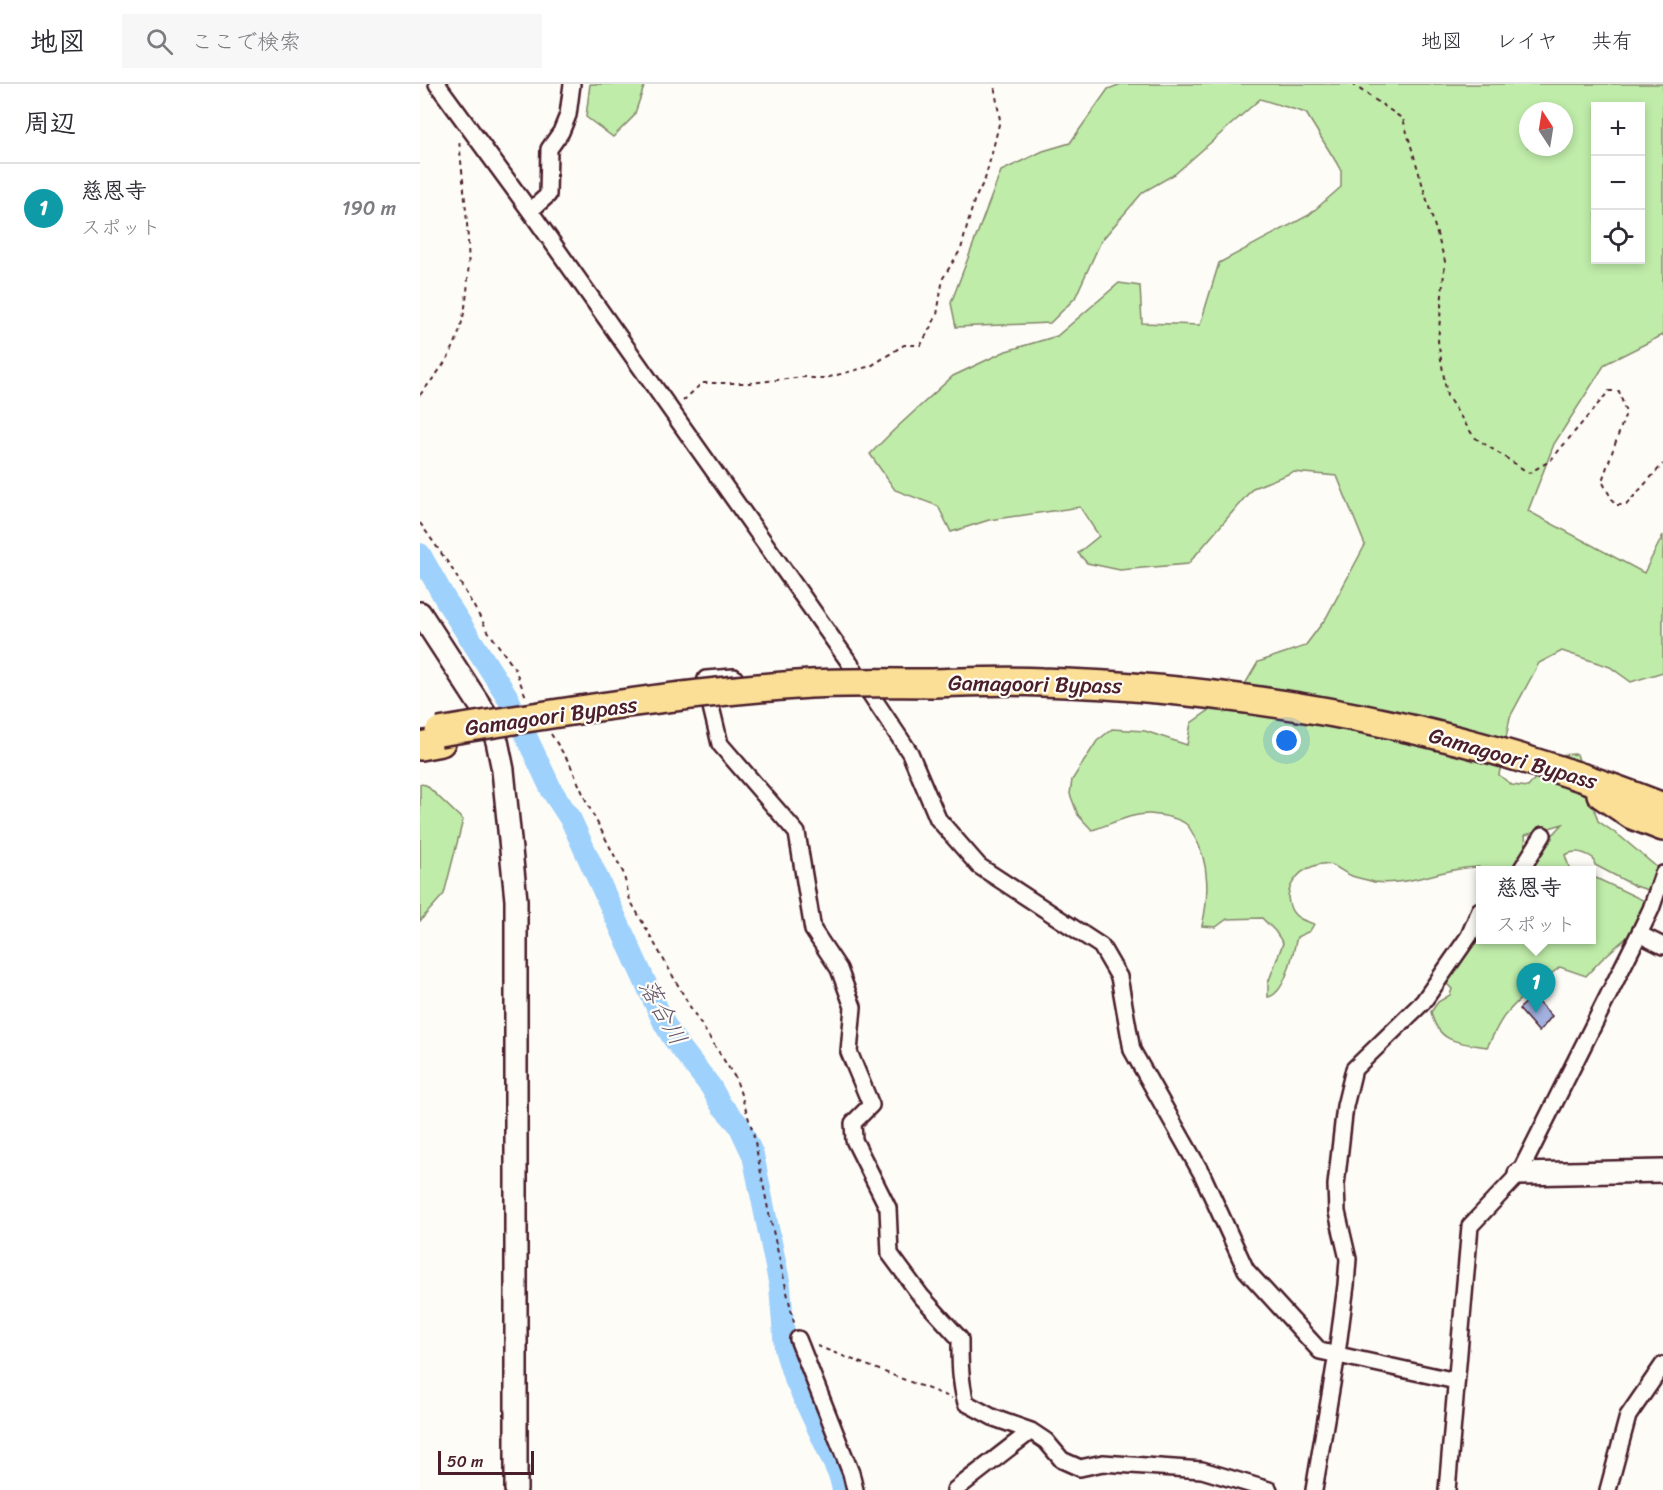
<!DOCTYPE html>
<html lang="ja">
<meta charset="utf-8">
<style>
:root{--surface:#fff;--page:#f7f7f7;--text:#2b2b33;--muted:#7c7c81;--line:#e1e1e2;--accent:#7c3aed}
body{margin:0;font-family:Sriracha,"Klee One",sans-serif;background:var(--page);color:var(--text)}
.controls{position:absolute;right:18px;top:18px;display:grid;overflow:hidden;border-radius:0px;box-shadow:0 3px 9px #0003}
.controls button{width:54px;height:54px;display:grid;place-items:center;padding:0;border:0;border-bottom:2px solid var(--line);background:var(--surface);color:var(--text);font:30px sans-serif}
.compass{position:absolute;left:1099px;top:18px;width:54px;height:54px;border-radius:50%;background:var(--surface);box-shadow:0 3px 9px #0003;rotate:348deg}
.scale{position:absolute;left:18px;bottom:15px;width:96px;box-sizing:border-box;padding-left:6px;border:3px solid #4a1f2b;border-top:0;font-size:16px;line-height:21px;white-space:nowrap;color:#4a1f2b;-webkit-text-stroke:4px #fdfcf7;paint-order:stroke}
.you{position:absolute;left:867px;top:657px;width:21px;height:21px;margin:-15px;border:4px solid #fff;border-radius:50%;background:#1a73e8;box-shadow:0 0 0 9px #1a73e833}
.badge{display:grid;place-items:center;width:39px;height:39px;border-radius:50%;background:var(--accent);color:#fff;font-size:20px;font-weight:700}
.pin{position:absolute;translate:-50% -50px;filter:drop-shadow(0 2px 3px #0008)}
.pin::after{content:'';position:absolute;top:32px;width:21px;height:18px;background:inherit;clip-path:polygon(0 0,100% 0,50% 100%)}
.popup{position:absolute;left:1056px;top:782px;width:120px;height:78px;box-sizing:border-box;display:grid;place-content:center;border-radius:0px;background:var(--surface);filter:drop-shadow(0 2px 4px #0005);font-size:20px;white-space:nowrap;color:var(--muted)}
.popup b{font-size:22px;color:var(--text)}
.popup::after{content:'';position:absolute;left:50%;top:100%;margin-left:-12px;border:12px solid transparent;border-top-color:var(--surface)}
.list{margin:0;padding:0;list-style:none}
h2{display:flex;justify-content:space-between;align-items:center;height:78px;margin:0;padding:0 24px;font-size:26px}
h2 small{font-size:20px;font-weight:400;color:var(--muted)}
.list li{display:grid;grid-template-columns:39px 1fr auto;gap:18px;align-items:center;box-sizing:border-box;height:90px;padding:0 24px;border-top:2px solid var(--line)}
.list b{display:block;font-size:22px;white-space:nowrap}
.list p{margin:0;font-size:20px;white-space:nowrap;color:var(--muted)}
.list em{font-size:20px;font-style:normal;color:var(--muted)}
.icon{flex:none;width:33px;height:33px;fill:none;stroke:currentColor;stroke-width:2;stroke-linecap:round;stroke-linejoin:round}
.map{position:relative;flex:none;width:1243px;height:1406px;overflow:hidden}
header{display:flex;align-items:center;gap:36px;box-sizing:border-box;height:84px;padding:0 30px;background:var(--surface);border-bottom:2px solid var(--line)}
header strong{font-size:28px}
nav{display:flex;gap:33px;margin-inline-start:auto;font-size:21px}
.search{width:420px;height:54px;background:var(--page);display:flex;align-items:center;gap:15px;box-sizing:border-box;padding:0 21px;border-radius:0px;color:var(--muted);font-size:22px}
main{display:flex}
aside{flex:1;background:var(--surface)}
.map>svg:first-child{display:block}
.green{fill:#bfeca9;stroke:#84866a;stroke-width:1.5;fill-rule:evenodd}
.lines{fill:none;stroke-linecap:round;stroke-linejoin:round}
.river{stroke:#9ed1fc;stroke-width:22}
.building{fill:#a2b1e0;stroke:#4a1f2b;stroke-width:1.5}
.street-casing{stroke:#4a1f2b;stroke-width:20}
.secondary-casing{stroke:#4a1f2b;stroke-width:26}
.highway-casing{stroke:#4a1f2b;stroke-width:32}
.path{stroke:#4a1f2b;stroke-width:2;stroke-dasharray:4.5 4.5;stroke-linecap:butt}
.street{stroke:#fdfcf7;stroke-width:15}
.secondary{stroke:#fdfcf7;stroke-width:21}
.highway{stroke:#fbdf96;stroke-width:27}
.highway-bridge-casing{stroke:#4a1f2b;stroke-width:32;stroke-linecap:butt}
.highway-bridge{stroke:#fbdf96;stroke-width:27}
.labels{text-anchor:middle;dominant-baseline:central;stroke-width:4.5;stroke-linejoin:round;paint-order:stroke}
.street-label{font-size:22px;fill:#4a1f2b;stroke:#fdfcf7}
.water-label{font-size:24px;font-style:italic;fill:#63546a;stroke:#fdfcf7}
</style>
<header>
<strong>地図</strong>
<div class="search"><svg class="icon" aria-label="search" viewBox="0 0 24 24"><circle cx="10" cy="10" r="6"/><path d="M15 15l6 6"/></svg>ここで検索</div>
<nav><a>地図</a><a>レイヤ</a><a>共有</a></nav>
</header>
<main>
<aside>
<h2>周辺<small></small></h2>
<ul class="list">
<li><span class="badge" style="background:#0f9aa8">1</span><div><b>慈恩寺</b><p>スポット</p></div><em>190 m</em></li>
</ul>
</aside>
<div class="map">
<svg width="1243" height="1406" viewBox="0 0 1243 1406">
<rect width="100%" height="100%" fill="#fdfcf7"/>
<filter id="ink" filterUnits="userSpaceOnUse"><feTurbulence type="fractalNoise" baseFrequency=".0167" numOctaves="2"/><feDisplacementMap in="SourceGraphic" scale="12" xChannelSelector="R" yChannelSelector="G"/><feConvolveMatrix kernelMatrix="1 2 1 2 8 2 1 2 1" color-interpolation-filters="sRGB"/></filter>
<g filter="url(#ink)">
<path class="green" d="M 170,0 L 225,0 L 214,32 L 193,53 L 166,33 Z
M 701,0 L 1243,0 L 1243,251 L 1185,280 L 1134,360 L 1108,427 L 1224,489 L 1243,451 L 1243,588 L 1211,598 L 1190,583 L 1142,567 L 1119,579 L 1090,633 L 1079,691 L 1092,701 L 1108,703 L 1134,671 L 1157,670 L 1178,737 L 1201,753 L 1239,785 L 1232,807 L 1215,802 L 1175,781 L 1173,774 C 1164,768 1155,765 1145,771 L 1150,786 L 1107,786 L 1129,755 L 1143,740 L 1105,751 C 1107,766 1100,783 1084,786 C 1078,788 1070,786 1063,786 L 1059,783 C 1024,783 989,803 954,798 C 947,796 938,794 932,792 C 917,786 913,775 894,782 C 877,787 862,807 871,825 C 875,834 885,837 894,840 L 890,847 L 877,853 C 873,868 866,910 848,913 L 848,899 L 863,859 L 855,847 L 842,834 L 807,835 L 796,843 L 782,842 C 789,813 790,778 774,752 C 772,748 769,742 766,740 C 758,734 740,731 730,730 C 710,729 690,741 672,746 L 658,731 L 650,710 L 652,696 L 677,657 L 692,645 L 725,647 L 767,661 L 771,639 L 824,602 L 838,578 L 885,562 L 906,534 L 945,461 L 917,392 L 873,388 L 833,404 L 768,480 L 700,486 L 667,479 L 658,469 L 679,452 L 660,423 L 569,436 L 531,448 L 518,422 L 475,406 L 450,370 L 474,346 L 533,292 L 586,267 L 637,252 L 699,199 L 720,202 L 722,239 L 780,241 L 799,179 L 889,131 L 921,103 L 921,86 L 886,29 L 840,15 L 755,90 L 723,108 L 681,157 L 655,214 L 630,239 L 536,243 L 531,219 L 581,87 L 623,67 L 650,59 L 688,5 ZM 1176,22 L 1220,22 L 1220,176 L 1176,176 ZM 1108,27 L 1144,27 L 1144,63 L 1108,63 Z
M 0,700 L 6,701 L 43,736 L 24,810 L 0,837 Z
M 1172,794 L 1176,794 L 1227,818 L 1207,853 L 1181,876 L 1166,892 L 1140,883 C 1121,898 1101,912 1086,930 C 1079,937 1073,953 1067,963 C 1039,959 1018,959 1011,928 L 1018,918 L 1030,911 L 1032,905 L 1024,897 L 1060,845 L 1060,856 L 1172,856 Z"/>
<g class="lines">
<path class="river" d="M 0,470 L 28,520 L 87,612 L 132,707 L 151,736 L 244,939 L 253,954 L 291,1003 L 301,1021 L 319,1041 L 333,1071 L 360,1202 L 365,1265 L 373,1291 L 402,1353 L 420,1393 L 423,1406"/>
</g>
<path class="building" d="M 1113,912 L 1132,932 L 1119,948 L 1099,925 Z"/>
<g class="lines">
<defs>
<path id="street" d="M 17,0 L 110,127 L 429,578 L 490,669 L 518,735 L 559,782 L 681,862 L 699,893 L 712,966 L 782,1090 L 826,1186 L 900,1267 L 1036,1297
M 110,127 L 128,111 L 129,65 L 141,48 L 148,31 L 152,0
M 314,593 L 286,595 L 285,598 L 300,660 L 377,749 L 393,846 L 419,885 L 433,923 L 429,968 L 451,1021 L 433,1039 L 434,1056 L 468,1124 L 470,1170 L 501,1212 L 540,1255 C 540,1277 540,1297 546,1319 L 574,1334 L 611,1347 L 626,1357 L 642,1376 L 660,1384 L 683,1379 L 782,1386 L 849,1406
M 1101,786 L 1123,751
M 1219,850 L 1243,862
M 378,1255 L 431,1389 L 435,1406
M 535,1406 L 611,1347
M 894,1406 L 917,1270 L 926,1201 L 928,1175 L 917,1128 L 916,1101 L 925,1022 L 934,985 L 1003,918 L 1049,852 L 1060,826
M 1027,1406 L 1050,1142 L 1099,1090 L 1219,850 L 1231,825 L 1243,790
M 1188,1406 L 1208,1332 L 1243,1281"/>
<path id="secondary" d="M 0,529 L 67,632 L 77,657 L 83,686 L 96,816 L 96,1406
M 1099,1090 L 1243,1087"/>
<path id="highway" d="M 513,599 C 549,598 586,596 622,598 C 835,605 1045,645 1243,723
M 0,662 L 21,658
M 1181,710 L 1212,731 L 1243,743"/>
</defs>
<use href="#street" class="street-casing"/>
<use href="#secondary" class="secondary-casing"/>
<use href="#highway" class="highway-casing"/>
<path class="path" d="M 932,0 L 983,35 L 1025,177 L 1018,257 L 1027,312 L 1054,353 L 1109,389 L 1130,377 L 1189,307 L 1199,307 L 1206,329 L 1182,397 L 1195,421 L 1206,421 L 1243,380
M 0,311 C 13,294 28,278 36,257 C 59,197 44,118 39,55
M 263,317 L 282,299 L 329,299 L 385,293 L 402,295 L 451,282 L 484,261 L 501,261 L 517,231 L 523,194 L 541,165 L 554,117 L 565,95 L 572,69 L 580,36 L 574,0
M 0,439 L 31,483 L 68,547 L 95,585 L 106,613
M 131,650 L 150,680 L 168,721 L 203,788 L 210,816 L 272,926 L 316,995 L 333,1048 L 348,1125 L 375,1243
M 397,1262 L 532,1314"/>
<use href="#street" class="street"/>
<use href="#secondary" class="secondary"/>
<use href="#highway" class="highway"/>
<defs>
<path id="highway-bridge" d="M 19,648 C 142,628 266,608 390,600 C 431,598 472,599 513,599"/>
</defs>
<use href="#highway-bridge" class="highway-bridge-casing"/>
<use href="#highway-bridge" class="highway-bridge"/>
</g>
</g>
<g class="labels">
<g class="street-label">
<text transform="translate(615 600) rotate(1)">Gamagoori Bypass</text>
<text transform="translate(131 632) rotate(-8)">Gamagoori Bypass</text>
<text transform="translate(1093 674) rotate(16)">Gamagoori Bypass</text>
</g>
<g class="water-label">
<text transform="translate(243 928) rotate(61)">落合川</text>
</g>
</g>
</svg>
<div class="controls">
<button>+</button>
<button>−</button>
<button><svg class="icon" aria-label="locate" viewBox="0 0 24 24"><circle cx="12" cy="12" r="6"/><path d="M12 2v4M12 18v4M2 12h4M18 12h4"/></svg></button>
</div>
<svg class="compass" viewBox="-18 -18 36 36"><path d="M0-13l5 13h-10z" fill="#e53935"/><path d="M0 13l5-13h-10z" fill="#7c7c81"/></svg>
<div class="scale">50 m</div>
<div class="you"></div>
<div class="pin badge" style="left:1116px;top:929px;background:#0f9aa8">1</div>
<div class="popup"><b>慈恩寺</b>スポット</div>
</div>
</main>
